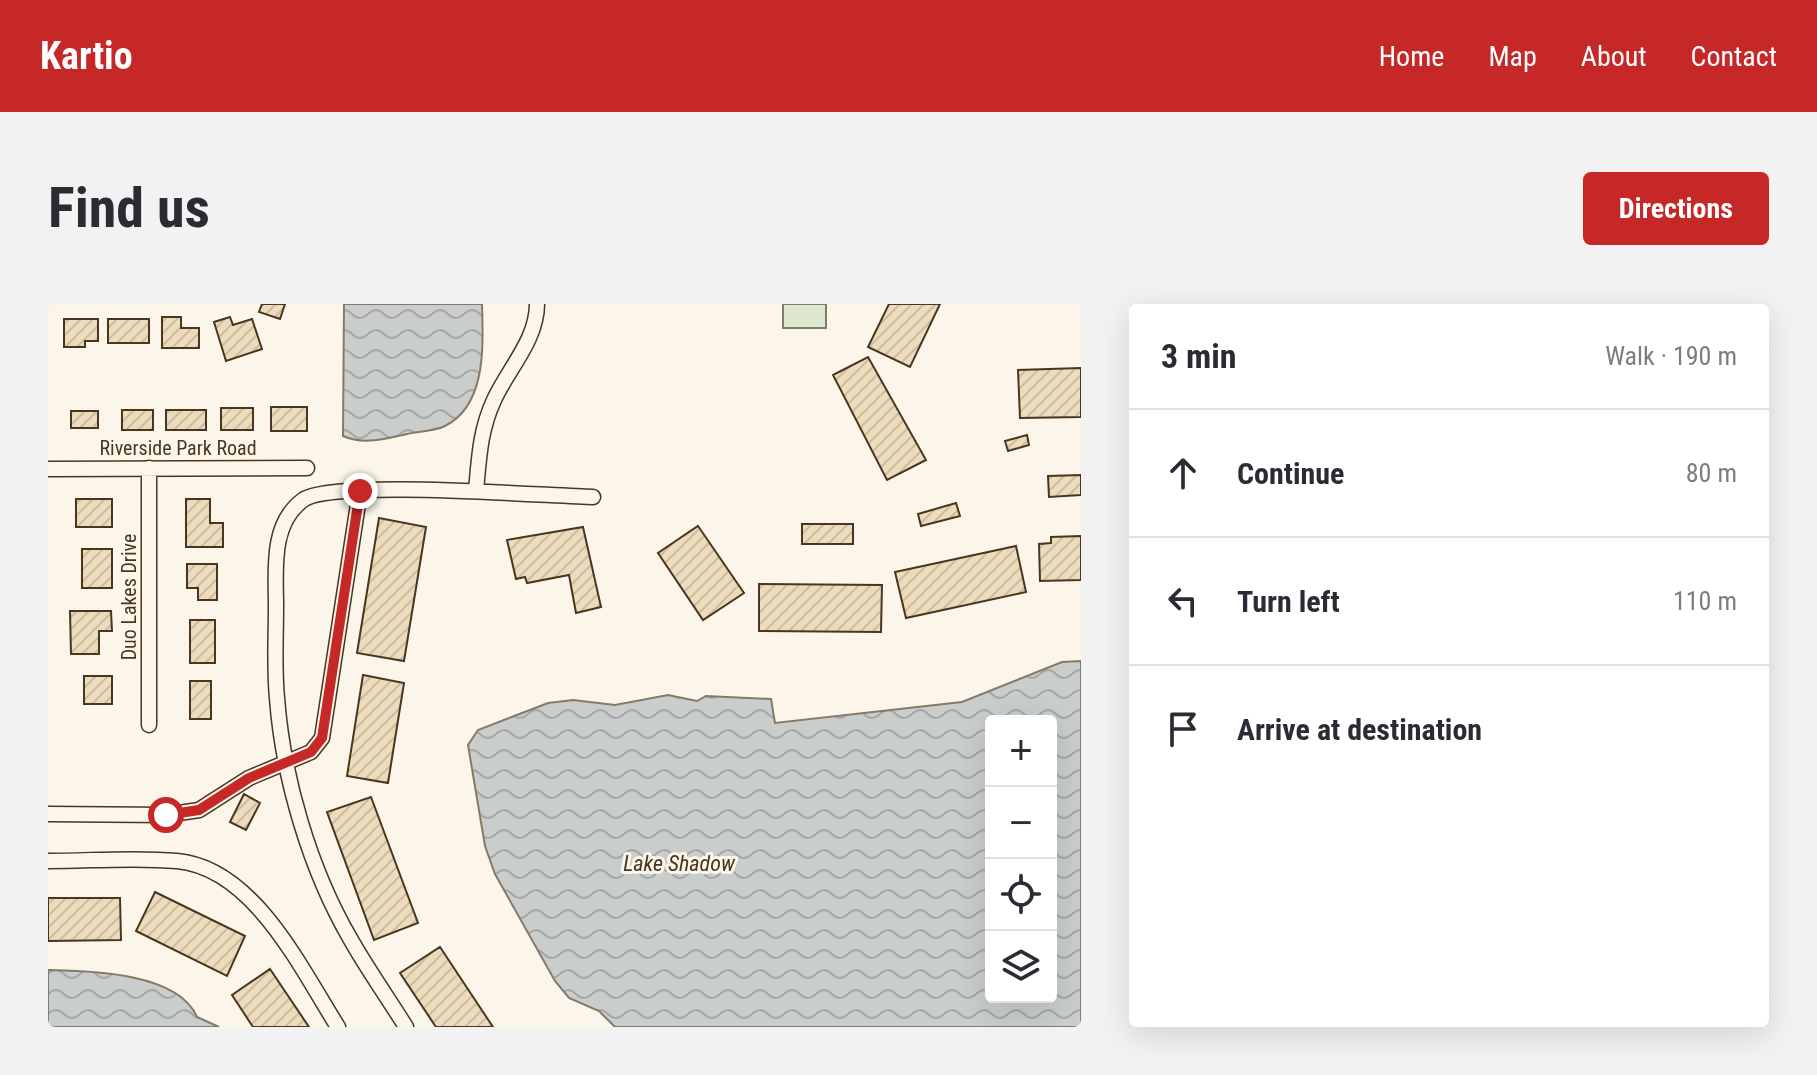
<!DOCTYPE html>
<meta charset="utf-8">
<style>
:root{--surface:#fff;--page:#f2f2f3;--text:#2b2b33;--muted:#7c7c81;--line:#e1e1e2;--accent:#c62828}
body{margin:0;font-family:"Roboto Condensed",sans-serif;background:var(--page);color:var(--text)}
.controls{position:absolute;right:24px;bottom:24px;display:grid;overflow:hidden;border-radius:8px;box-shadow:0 8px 32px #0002}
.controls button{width:72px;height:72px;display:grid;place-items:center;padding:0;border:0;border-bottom:2px solid var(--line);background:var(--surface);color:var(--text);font:40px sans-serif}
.stop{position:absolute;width:24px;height:24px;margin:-18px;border:6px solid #c62828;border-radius:50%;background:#fff}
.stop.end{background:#c62828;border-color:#fff;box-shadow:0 2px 8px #0008}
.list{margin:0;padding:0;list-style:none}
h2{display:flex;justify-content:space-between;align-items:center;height:104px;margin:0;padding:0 32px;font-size:34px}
h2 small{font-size:26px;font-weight:400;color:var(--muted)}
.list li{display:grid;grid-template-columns:52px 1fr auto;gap:24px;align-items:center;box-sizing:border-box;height:128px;padding:0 32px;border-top:2px solid var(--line)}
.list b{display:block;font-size:30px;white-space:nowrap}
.list em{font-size:26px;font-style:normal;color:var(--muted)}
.icon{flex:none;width:44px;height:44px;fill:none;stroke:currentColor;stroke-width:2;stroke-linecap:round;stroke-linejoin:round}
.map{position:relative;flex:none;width:1033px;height:723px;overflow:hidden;border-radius:8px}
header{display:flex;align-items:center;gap:48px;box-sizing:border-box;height:112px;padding:0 40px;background:var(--accent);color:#fff}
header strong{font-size:38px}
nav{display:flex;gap:44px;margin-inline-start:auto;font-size:28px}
.intro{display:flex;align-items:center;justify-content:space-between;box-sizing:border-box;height:192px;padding:0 48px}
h1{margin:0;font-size:56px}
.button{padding:20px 36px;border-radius:8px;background:var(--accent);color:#fff;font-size:28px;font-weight:700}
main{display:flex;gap:48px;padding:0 48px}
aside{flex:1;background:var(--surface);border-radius:8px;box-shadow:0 8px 32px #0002}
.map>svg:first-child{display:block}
.green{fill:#dce7d0;stroke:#887966;stroke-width:2}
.water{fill:url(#water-waves);stroke:#887966;stroke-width:2;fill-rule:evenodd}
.building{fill:url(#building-hatch);stroke:#4a3520;stroke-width:2}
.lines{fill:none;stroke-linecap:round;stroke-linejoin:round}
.minor-casing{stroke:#4a3520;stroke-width:17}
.minor{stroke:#fbf6e9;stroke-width:14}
.route{stroke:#c62828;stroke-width:10}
.labels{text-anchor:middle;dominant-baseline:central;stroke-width:6;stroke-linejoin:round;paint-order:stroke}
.street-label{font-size:20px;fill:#4a3520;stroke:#fbf6e9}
.water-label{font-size:22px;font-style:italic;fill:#4a3520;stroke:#fbf6e9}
</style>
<header>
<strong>Kartio</strong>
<nav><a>Home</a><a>Map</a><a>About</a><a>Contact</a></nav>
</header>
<div class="intro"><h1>Find us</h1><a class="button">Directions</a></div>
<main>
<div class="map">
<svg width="1033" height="723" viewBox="0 0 1033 723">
<defs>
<pattern id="water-waves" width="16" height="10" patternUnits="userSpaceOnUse" patternTransform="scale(2)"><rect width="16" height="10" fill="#c9cecd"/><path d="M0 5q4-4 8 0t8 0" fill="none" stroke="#a5a8a6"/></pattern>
<pattern id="building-hatch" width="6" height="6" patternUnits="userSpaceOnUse" patternTransform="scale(2)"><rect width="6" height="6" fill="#ecdcbc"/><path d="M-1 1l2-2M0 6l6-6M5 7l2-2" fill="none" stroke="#ccbda1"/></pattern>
</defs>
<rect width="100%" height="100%" fill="#fbf6e9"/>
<path class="green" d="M 735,0 L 778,0 L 778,24 L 735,24 Z"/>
<path class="water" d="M 296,0 L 434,0 C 435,41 439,101 397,122 C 385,128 368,127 355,131 C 335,135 315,141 295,132 Z
M 1033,357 L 1033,723 L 567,723 L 551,707 L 521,694 L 507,677 L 447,570 L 437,542 L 420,441 L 430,426 L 500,399 L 525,396 L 567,401 L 620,391 L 649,397 L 658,392 L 723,395 L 727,419 L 914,398 L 1014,358 ZM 943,417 L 1003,417 L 1003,693 L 943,693 Z
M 0,666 C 41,667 130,668 149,713 L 171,723 L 5,723 L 0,721 Z"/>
<path class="building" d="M 214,0 L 237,0 L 232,15 L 211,8 Z
M 841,0 L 892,0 L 862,63 L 820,43 Z
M 114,13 L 133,13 L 133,24 L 151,24 L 151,44 L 114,44 Z
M 182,13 L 185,21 L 204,15 L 214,45 L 178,57 L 166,18 Z
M 16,15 L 50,15 L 50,37 L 37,37 L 37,43 L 16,43 Z
M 60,15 L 101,15 L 101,39 L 60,39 Z
M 820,53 L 878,156 L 839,176 L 785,71 Z
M 1033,64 L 1033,113 L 972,114 L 970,66 Z
M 223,103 L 259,103 L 259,127 L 223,127 Z
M 173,104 L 205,104 L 205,126 L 173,126 Z
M 74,106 L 105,106 L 105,126 L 74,126 Z
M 118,106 L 158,106 L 158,126 L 118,126 Z
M 23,107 L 50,107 L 50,124 L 23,124 Z
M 979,131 L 981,141 L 960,147 L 957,137 Z
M 1033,171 L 1033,191 L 1001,193 L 1000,172 Z
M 28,195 L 64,195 L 64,223 L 28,223 Z
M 138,195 L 162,195 L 162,219 L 175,219 L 175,243 L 138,243 Z
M 908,199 L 912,212 L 873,222 L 870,210 Z
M 331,214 L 378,223 L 356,357 L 309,349 Z
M 754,220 L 805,220 L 805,240 L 754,240 Z
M 650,222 L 696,289 L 655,316 L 610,249 Z
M 535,223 L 553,303 L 528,309 L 521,271 L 479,279 L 477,273 L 468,275 L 459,236 Z
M 1033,232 L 1033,276 L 992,277 L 991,240 L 1003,239 L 1003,233 Z
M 968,242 L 978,288 L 858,314 L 847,268 Z
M 34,245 L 64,245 L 64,284 L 34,284 Z
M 139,260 L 169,260 L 169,296 L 150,296 L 150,284 L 139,284 Z
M 711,280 L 834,281 L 833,328 L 711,327 Z
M 22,307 L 63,307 L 64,327 L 51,327 L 51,350 L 23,350 Z
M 142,316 L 167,316 L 167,359 L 142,359 Z
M 315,371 L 356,379 L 340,479 L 299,472 Z
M 36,372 L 64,372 L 64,400 L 36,400 Z
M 142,377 L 163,377 L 163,415 L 142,415 Z
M 196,490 L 212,499 L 198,526 L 182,518 Z
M 323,493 L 370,619 L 326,636 L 279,508 Z
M 107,588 L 197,632 L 179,672 L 88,627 Z
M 0,594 L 72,594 L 73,636 L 0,637 Z
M 392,643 L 445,723 L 388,723 L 352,669 Z
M 222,665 L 261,723 L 205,723 L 184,691 Z"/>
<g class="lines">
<defs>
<path id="minor" d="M 0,165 L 259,164
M 428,187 C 431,154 432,126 446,96 C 460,65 489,36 489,0
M 101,421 L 101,164
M 0,510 L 118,511 L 151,506 L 201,474 L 263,448 L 274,434 L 312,187
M 0,557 C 42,557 87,553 129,557 C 206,564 253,665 290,723
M 358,723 C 340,694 320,666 303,636 C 262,566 235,474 229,394 C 226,364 228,333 228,303 C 228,267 222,220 255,196 C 284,175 498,192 545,193"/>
</defs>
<use href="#minor" class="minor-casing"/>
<use href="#minor" class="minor"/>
</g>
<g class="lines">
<path class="route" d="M 118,511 L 151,506 L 201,474 L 263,448 L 274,434 L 312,187"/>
</g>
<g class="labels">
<g class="street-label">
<text x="130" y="144">Riverside Park Road</text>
<text transform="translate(81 293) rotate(-90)">Duo Lakes Drive</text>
</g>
<g class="water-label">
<text x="631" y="559">Lake Shadow</text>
</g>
</g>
</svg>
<div class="controls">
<button>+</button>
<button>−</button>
<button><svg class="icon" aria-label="locate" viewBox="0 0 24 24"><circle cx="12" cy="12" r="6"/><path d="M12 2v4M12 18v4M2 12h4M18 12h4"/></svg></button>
<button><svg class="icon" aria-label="layers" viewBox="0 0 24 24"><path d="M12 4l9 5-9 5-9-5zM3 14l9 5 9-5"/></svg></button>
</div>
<div class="stop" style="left:118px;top:511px"></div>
<div class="stop end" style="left:312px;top:187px"></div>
</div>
<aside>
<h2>3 min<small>Walk · 190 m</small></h2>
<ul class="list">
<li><svg class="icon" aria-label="ahead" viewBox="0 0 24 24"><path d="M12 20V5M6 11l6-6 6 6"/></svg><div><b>Continue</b></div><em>80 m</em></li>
<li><svg class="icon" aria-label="left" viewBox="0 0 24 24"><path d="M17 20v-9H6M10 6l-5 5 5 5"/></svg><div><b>Turn left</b></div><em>110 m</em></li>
<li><svg class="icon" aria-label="arrive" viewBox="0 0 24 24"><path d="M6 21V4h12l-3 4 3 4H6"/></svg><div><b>Arrive at destination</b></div></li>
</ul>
</aside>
</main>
